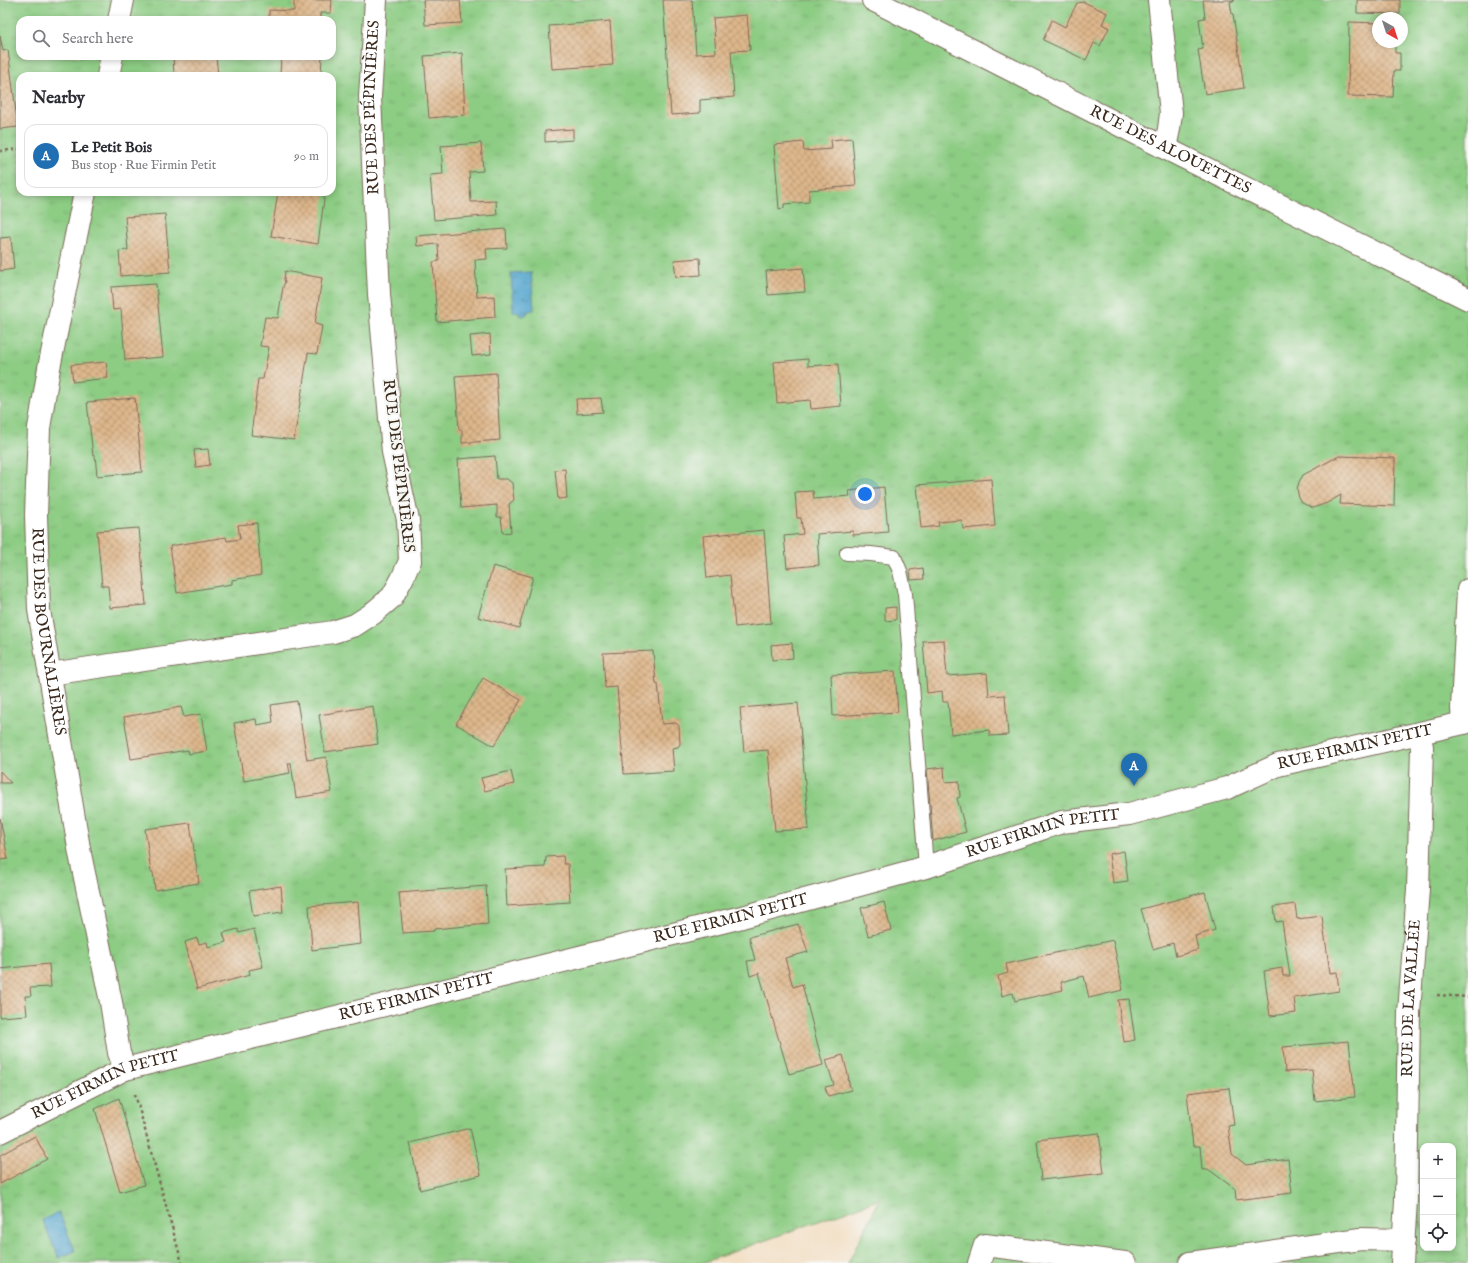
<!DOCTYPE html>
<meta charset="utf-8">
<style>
:root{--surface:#fff;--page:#f7f7f7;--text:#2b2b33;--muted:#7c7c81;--line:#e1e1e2;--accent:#1f6fb2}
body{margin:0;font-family:"IM FELL English",serif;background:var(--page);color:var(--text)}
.controls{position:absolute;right:12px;bottom:12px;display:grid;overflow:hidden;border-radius:8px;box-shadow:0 2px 6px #0003}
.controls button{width:36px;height:36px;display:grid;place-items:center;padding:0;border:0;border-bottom:1px solid var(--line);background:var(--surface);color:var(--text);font:20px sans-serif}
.compass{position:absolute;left:1372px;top:12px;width:36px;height:36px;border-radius:50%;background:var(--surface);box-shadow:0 2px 6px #0003;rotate:141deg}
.you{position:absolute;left:865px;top:494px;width:14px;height:14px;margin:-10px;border:3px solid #fff;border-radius:50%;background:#1a73e8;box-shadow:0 0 0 6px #1a73e833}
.badge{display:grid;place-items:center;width:26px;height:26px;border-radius:50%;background:var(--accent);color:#fff;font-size:13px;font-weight:700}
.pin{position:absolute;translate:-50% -33px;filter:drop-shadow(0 1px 2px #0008)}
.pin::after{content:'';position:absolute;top:21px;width:14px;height:12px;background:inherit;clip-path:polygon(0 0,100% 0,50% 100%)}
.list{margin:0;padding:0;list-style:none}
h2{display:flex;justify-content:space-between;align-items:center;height:52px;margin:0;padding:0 16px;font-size:17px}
h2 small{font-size:13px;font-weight:400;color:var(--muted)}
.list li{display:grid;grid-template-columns:26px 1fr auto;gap:12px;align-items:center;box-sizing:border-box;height:64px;margin:0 8px 8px;padding:0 8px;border:1px solid var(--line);border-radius:12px}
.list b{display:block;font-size:15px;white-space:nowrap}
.list p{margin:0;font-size:13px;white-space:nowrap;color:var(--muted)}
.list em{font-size:13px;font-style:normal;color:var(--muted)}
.icon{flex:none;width:22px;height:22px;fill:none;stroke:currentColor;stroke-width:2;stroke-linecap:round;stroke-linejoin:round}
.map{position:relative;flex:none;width:1468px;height:1263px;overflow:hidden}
.search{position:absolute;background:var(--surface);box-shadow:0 2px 6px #0003;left:16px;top:16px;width:320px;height:44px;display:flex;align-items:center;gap:10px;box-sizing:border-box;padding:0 14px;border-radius:12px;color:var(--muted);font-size:15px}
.panel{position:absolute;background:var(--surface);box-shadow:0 2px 6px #0003;left:16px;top:72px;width:320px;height:124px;border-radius:12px}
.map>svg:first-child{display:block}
.park{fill:url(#park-tufts);stroke:#647b50;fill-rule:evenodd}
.water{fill:url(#water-ripples);stroke:#476876}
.building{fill:url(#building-cross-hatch)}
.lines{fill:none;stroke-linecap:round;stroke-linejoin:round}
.service-casing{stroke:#7b6958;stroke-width:16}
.minor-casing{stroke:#7b6958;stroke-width:24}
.tertiary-casing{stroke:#7b6958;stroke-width:24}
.path{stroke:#7b6958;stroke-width:2.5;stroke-dasharray:3 3;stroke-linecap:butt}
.service{stroke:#fff;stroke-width:14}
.minor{stroke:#fff;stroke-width:22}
.tertiary{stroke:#fff;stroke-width:22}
.labels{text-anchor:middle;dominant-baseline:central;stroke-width:4;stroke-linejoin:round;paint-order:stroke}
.street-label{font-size:16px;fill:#3b2a1e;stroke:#f6f6f2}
</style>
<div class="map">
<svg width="1468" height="1263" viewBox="0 0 1468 1263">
<defs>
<pattern id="park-tufts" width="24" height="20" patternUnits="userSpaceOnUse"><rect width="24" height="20" fill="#8ccc83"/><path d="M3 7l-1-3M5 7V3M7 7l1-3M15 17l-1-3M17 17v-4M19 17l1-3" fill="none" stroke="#7aaf71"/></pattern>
<pattern id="water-ripples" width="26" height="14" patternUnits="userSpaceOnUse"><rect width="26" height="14" fill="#53a5ce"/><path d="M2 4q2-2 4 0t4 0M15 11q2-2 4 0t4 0" fill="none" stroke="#4687a7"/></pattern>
<pattern id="building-cross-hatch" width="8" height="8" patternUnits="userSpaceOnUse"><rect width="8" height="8" fill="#deb78c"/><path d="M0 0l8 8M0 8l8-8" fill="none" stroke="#b59572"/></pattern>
</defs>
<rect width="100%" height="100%" fill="#f6f6f2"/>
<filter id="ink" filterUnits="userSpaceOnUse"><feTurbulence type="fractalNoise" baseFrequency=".025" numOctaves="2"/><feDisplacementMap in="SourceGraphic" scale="8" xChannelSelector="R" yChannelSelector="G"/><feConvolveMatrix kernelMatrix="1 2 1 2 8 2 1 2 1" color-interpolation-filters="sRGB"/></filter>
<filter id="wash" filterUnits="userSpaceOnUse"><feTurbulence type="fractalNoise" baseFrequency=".012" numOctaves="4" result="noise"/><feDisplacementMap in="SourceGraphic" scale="16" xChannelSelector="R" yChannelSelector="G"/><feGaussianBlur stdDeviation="0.9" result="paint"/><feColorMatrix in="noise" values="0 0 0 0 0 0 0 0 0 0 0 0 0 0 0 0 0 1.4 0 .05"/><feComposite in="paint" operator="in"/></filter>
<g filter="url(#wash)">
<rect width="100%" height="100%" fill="#f3dfc4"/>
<path class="park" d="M 0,0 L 1468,0 L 1468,1263 L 848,1263 L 880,1199 L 702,1263 L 0,1263 ZM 1378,18 L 1402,18 L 1402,42 L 1378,42 ZM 20,20 L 332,20 L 332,56 L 20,56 ZM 20,76 L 332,76 L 332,192 L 20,192 ZM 1423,1146 L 1453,1146 L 1453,1248 L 1423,1248 Z"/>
<path class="water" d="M 531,272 L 534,310 L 528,311 L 527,314 L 523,316 L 520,315 L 518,312 L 513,312 L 511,273 Z
M 59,1212 L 75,1251 L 59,1258 L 42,1220 Z"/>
<g id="blocks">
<path class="building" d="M 294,0 L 332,0 L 331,13 L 320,13 L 320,20 L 269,20 L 269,10 L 294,11 Z
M 423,0 L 460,0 L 462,23 L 425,25 Z
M 663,0 L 692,0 L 696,54 L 716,53 L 713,18 L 747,15 L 750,50 L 731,51 L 734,97 L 700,100 L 700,113 L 671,115 Z
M 1203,0 L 1235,0 L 1230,2 L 1232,14 L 1233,14 L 1244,88 L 1205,94 L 1198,50 L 1203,49 L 1199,19 L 1205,18 Z
M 1357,0 L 1400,0 L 1400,14 L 1357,13 Z
M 1084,2 L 1107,13 L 1102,24 L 1109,28 L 1100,46 L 1094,43 L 1086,60 L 1043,40 L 1052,20 L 1065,27 L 1077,3 Z
M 610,21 L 613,65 L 552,69 L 549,26 Z
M 1349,22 L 1378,23 L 1378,42 L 1395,42 L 1395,53 L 1400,53 L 1400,71 L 1394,71 L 1393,97 L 1348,96 Z
M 0,36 L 3,51 L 8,50 L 18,127 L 0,129 Z
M 462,53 L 465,115 L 429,118 L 424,56 Z
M 173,56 L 216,56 L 218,76 L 174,76 Z
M 281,56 L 322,56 L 321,76 L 280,76 Z
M 573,129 L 573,140 L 545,142 L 545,131 Z
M 852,138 L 856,186 L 809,190 L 809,202 L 784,204 L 784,208 L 779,209 L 774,145 L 803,142 L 804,151 L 832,149 L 831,140 Z
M 481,143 L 483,171 L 469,172 L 471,202 L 496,201 L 497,215 L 434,220 L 430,175 L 443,174 L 441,146 Z
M 278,192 L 325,192 L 318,244 L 271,236 Z
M 165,214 L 170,272 L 121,276 L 119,251 L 128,250 L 125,217 Z
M 506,229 L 507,248 L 486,249 L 487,259 L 475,260 L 477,297 L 494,296 L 495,317 L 437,322 L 433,262 L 439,261 L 438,244 L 417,246 L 416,236 Z
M 11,237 L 14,269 L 0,271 L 0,238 Z
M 700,258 L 701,275 L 676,277 L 674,260 Z
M 803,268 L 805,292 L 768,295 L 766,271 Z
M 285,271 L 322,278 L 315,324 L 322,326 L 317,354 L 308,353 L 294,440 L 251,435 L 258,379 L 263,379 L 269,347 L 260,346 L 265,317 L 278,318 L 283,287 L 285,282 L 284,280 Z
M 156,284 L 163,357 L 125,360 L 121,309 L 113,310 L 111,287 Z
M 490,334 L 491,354 L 472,356 L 470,336 Z
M 808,359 L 808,366 L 838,364 L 841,406 L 811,409 L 810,400 L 777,403 L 774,362 Z
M 106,362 L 108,378 L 73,382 L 71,365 Z
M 496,373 L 500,440 L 462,443 L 462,430 L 459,430 L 455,376 Z
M 135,398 L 142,472 L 97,476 L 95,455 L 93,456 L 87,402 Z
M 601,398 L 603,412 L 577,414 L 576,399 Z
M 208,449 L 210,465 L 196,467 L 194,450 Z
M 495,456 L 497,479 L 507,479 L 512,483 L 514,500 L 509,504 L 511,532 L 503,533 L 501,517 L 497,517 L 497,505 L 461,508 L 458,459 Z
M 1339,456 L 1395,458 L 1394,506 L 1340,504 L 1341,495 L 1327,503 L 1313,508 L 1302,503 L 1299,498 L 1297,489 L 1299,482 L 1303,475 Z
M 565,469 L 567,498 L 558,499 L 555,470 Z
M 991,479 L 995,526 L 963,529 L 962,520 L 938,522 L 939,526 L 921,528 L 917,485 Z
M 884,487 L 888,532 L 853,535 L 853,531 L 817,534 L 819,565 L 787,568 L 784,536 L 803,534 L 801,518 L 797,518 L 795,492 L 813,491 L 814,499 L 850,496 L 849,491 Z
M 257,523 L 261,575 L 232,580 L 232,584 L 177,593 L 170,546 L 226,537 L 227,541 L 240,539 L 238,525 Z
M 139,528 L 146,605 L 110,608 L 108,586 L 102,586 L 97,531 Z
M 764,530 L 771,623 L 735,627 L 730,575 L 707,578 L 703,536 Z
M 493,566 L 533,577 L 519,628 L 478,617 Z
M 923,568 L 924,579 L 911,580 L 910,570 Z
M 896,607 L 896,620 L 885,621 L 885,608 Z
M 944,640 L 947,676 L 987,673 L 989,696 L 1005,695 L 1008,735 L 990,736 L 989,730 L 951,734 L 948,702 L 943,702 L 942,691 L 927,693 L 923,641 Z
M 792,643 L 793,658 L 772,660 L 771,645 Z
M 653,651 L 656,684 L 658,684 L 662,724 L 676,723 L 679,726 L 680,744 L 678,747 L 672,748 L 674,771 L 624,774 L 617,687 L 605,688 L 603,653 Z
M 895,671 L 898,712 L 833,716 L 831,675 Z
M 483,678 L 521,700 L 494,746 L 456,724 Z
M 297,701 L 307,760 L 326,757 L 332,792 L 296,798 L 291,763 L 288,763 L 290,773 L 244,781 L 234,723 L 256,719 L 257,725 L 273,722 L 271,705 Z
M 798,703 L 809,829 L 775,831 L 768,750 L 744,752 L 740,708 Z
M 373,706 L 378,744 L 325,752 L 319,715 Z
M 181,707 L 184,717 L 201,714 L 207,751 L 189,754 L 188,750 L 131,759 L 124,717 Z
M 944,767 L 945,782 L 959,781 L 960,797 L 957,798 L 966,832 L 933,841 L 927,769 Z
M 0,771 L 11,783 L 0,783 Z
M 511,771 L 514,784 L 485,791 L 481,778 Z
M 0,818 L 8,859 L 0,860 Z
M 190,823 L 199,883 L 155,890 L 153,872 L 151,872 L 145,829 Z
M 1124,851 L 1128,881 L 1113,883 L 1109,854 Z
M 563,856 L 564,864 L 568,864 L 570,902 L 507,906 L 505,869 L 545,867 L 546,857 Z
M 281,886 L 283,912 L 253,916 L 249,891 Z
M 486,886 L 488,924 L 434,929 L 434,931 L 403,933 L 399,893 Z
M 1205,892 L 1215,930 L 1195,936 L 1198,950 L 1176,956 L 1173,943 L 1153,949 L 1141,909 Z
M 358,902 L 361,944 L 312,950 L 309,906 Z
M 884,902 L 891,930 L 868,936 L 861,908 Z
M 1295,904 L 1297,919 L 1322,916 L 1330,973 L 1337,972 L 1339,991 L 1294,998 L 1296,1013 L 1270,1016 L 1264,971 L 1282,968 L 1283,976 L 1290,976 L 1282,921 L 1276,922 L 1274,907 Z
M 798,924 L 808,952 L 785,958 L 793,987 L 802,984 L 823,1065 L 789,1074 L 759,973 L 750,976 L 747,961 L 755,960 L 749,937 Z
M 238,929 L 239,933 L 254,929 L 263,967 L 249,970 L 250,975 L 197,989 L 185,942 L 197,938 L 199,944 L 207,942 L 208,947 L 226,942 L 223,933 Z
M 1113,940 L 1123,990 L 1089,998 L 1084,976 L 1061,982 L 1063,990 L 1015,1001 L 1013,993 L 1002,996 L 998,976 L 1008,973 L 1006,964 Z
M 49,964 L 51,987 L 30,988 L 31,996 L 25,996 L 27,1015 L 0,1017 L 0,969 Z
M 1129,999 L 1135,1040 L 1124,1042 L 1118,1000 Z
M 1349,1041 L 1355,1097 L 1315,1101 L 1312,1070 L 1285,1072 L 1283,1047 Z
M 843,1055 L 849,1079 L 848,1079 L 851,1090 L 828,1096 L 825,1087 L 834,1085 L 826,1060 Z
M 1229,1088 L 1234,1125 L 1228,1126 L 1232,1154 L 1246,1165 L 1288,1159 L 1292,1193 L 1236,1200 L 1235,1189 L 1208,1169 L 1202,1170 L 1200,1146 L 1193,1146 L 1187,1093 Z
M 119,1098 L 144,1185 L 120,1192 L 95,1109 Z
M 470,1128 L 481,1175 L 420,1190 L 410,1143 Z
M 1099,1133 L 1104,1173 L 1041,1180 L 1037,1140 Z
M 35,1136 L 47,1159 L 0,1184 L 0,1155 Z"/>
</g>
</g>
<g filter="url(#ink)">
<use href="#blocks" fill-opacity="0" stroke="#7b6958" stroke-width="1"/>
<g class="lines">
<defs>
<path id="service" d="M 847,553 L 871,554 L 894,557 L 900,571 L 905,594 L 926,867"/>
<g id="minor">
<path id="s1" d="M 873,0 L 1165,148 L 1468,299"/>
<path d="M 1159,0 L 1171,113 L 1169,129 L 1165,148"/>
<path d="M 119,20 L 123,0"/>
<path d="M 108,76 L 112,56"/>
<path id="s2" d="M 85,192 L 49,368 L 39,428 L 36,515 L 39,610 L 80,854 L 111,1002 L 119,1053 L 125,1069"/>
<path id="s3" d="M 50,674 L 333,632 L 355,625 L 372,614 L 392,597 L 402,579 L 410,561 L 408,520 L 393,452 L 379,294 L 370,97 L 376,0"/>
<path d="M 1463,723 L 1462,708 L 1468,590"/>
<path d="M 979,1263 L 985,1245 L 1125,1263"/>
<path d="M 1190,1263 L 1361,1239 L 1404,1240"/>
<path id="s4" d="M 1402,1263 L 1406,1201 L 1409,1013 L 1418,889 L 1422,747 L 1419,734"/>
</g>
<g id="tertiary">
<path id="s5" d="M 0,1132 L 125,1069 L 742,917 L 926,867 L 1062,822 L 1129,814 L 1227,788 L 1278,765 L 1468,722"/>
</g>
</defs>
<use href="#service" class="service-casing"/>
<use href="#minor" class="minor-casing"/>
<use href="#tertiary" class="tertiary-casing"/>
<path class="path" d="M 0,151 L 20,149
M 1437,995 L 1468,997
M 135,1094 L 182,1263"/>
<use href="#service" class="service"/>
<use href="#minor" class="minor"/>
<use href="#tertiary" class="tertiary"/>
</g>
</g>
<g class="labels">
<g class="street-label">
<text stroke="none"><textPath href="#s3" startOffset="852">RUE DES PÉPINIÈRES</textPath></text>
<text stroke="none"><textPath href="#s1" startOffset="333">RUE DES ALOUETTES</textPath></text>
<text transform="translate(398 466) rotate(83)">RUE DES PÉPINIÈRES</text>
<text stroke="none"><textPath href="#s2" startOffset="445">RUE DES BOURNALIÈRES</textPath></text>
<text stroke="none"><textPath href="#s5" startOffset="1413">RUE FIRMIN PETIT</textPath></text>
<text stroke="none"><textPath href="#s5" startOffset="1088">RUE FIRMIN PETIT</textPath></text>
<text stroke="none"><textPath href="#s5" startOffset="764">RUE FIRMIN PETIT</textPath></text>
<text stroke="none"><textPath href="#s5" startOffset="440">RUE FIRMIN PETIT</textPath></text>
<text stroke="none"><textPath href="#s4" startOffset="265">RUE DE LA VALLÉE</textPath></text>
<text stroke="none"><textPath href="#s5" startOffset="116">RUE FIRMIN PETIT</textPath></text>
</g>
</g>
</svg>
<div class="controls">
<button>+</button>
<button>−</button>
<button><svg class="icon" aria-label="locate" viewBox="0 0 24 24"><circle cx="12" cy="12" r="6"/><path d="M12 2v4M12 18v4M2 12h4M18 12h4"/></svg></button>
</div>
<svg class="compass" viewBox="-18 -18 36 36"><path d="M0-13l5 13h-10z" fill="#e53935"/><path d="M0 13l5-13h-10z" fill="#7c7c81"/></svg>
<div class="you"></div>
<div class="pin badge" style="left:1134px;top:786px">A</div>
<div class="search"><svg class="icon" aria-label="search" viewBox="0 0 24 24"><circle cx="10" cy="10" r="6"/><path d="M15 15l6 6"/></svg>Search here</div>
<section class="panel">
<h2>Nearby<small></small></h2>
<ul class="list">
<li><span class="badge">A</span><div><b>Le Petit Bois</b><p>Bus stop · Rue Firmin Petit</p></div><em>90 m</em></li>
</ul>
</section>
</div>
